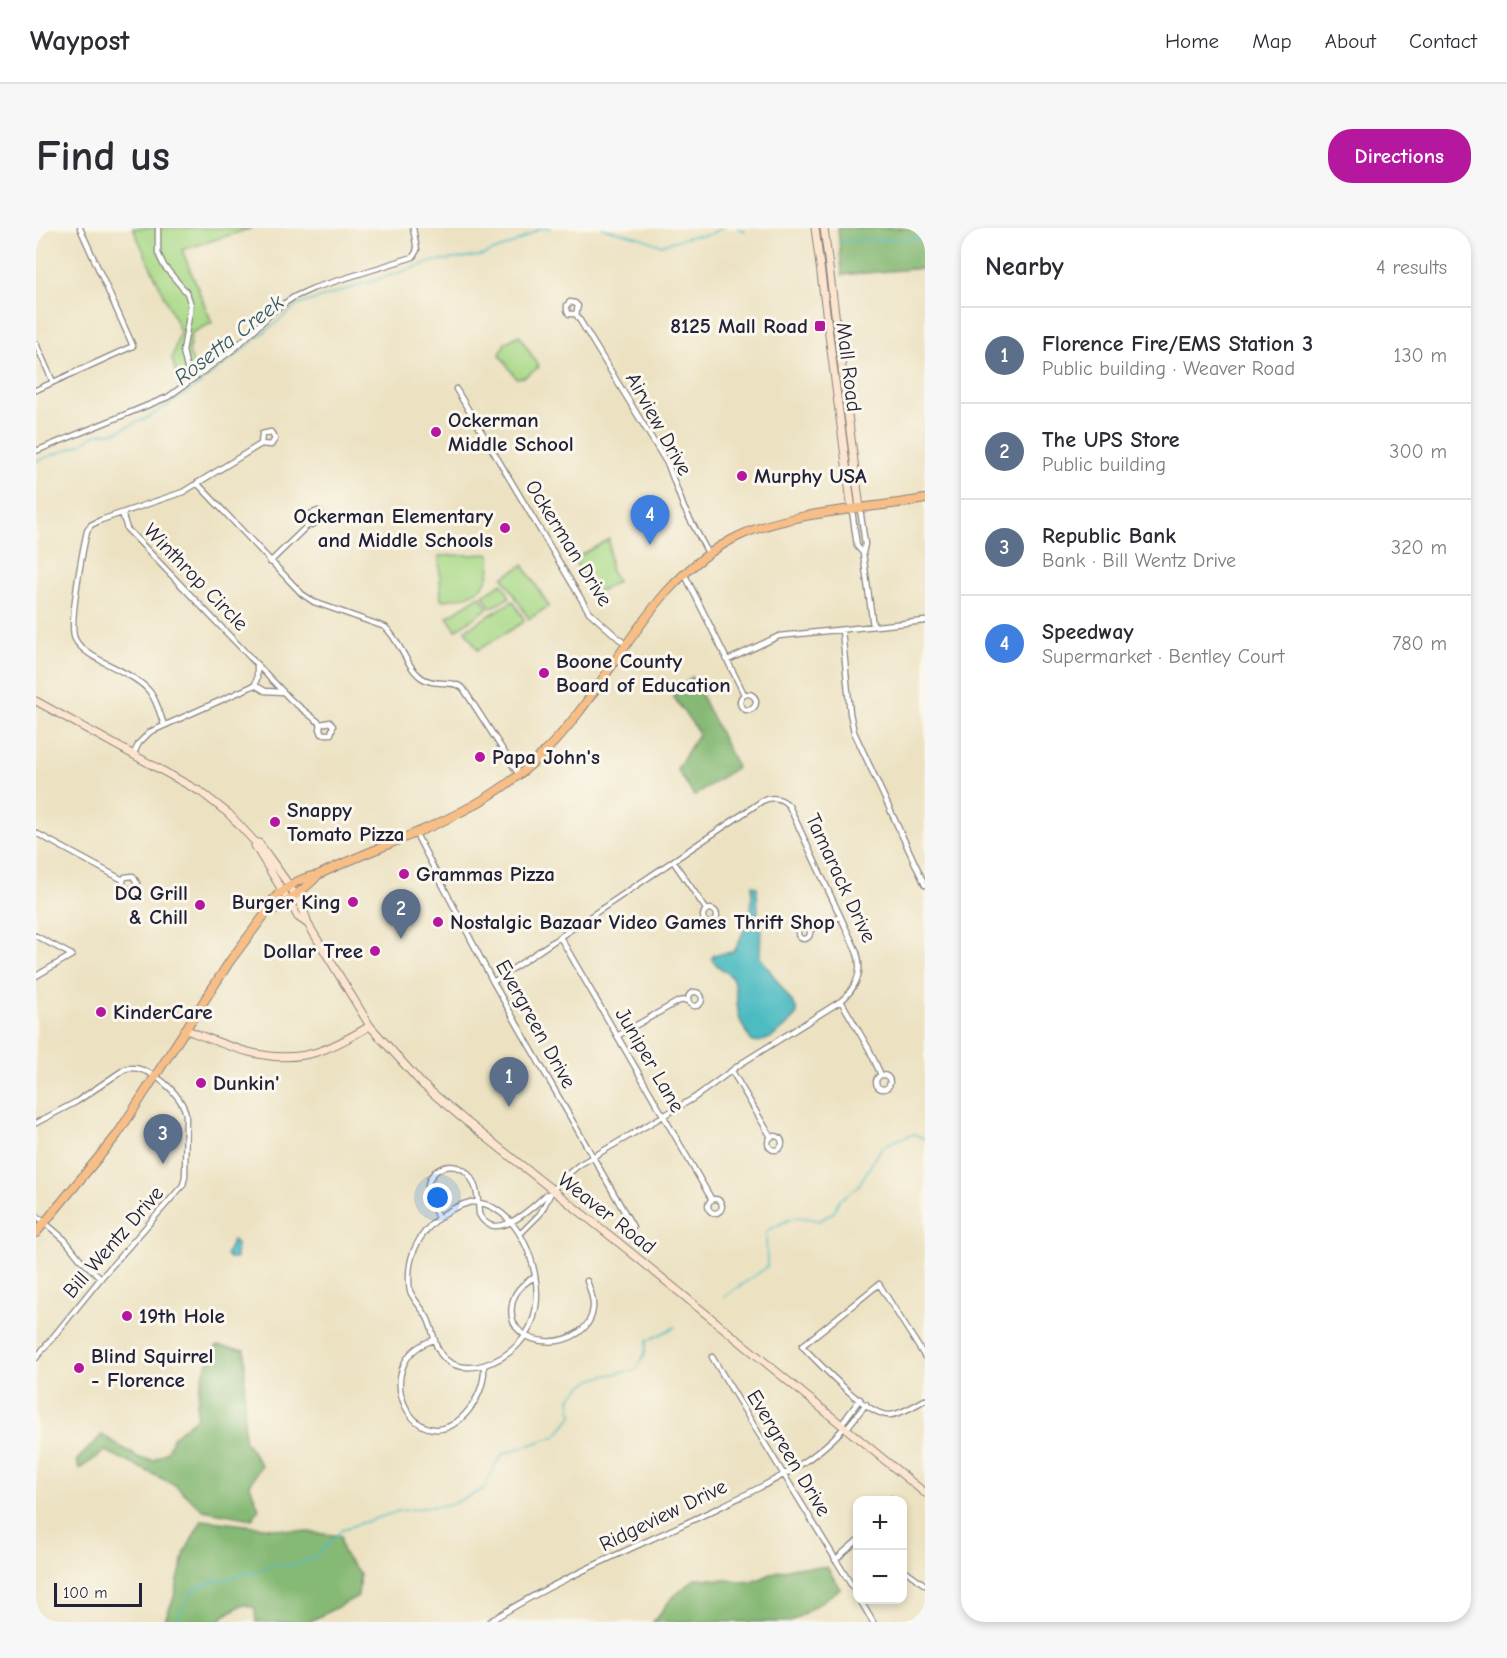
<!DOCTYPE html>
<meta charset="utf-8">
<style>
:root{--surface:#fff;--page:#f7f7f7;--text:#2b2b33;--muted:#7c7c81;--line:#e1e1e2;--accent:#b5179e}
body{margin:0;font-family:"Comic Neue",sans-serif;background:var(--page);color:var(--text)}
.controls{position:absolute;right:18px;bottom:18px;display:grid;overflow:hidden;border-radius:12px;box-shadow:0 3px 9px #0003}
.controls button{width:54px;height:54px;display:grid;place-items:center;padding:0;border:0;border-bottom:2px solid var(--line);background:var(--surface);color:var(--text);font:30px sans-serif}
.scale{position:absolute;left:18px;bottom:15px;width:88px;box-sizing:border-box;padding-left:6px;border:3px solid #22223b;border-top:0;font-size:16px;line-height:21px;white-space:nowrap;color:#22223b;-webkit-text-stroke:4px #fbf7ec;paint-order:stroke}
.you{position:absolute;left:402px;top:970px;width:21px;height:21px;margin:-15px;border:4px solid #fff;border-radius:50%;background:#1a73e8;box-shadow:0 0 0 9px #1a73e833}
.badge{display:grid;place-items:center;width:39px;height:39px;border-radius:50%;background:var(--accent);color:#fff;font-size:20px;font-weight:700}
.pin{position:absolute;translate:-50% -50px;filter:drop-shadow(0 2px 3px #0008)}
.pin::after{content:'';position:absolute;top:32px;width:21px;height:18px;background:inherit;clip-path:polygon(0 0,100% 0,50% 100%)}
.list{margin:0;padding:0;list-style:none}
h2{display:flex;justify-content:space-between;align-items:center;height:78px;margin:0;padding:0 24px;font-size:26px}
h2 small{font-size:20px;font-weight:400;color:var(--muted)}
.list li{display:grid;grid-template-columns:39px 1fr auto;gap:18px;align-items:center;box-sizing:border-box;height:96px;padding:0 24px;border-top:2px solid var(--line)}
.list b{display:block;font-size:22px;white-space:nowrap}
.list p{margin:0;font-size:20px;white-space:nowrap;color:var(--muted)}
.list em{font-size:20px;font-style:normal;color:var(--muted)}
.map{position:relative;flex:none;width:889px;height:1394px;overflow:hidden;border-radius:24px}
header{display:flex;align-items:center;gap:36px;box-sizing:border-box;height:84px;padding:0 30px;background:var(--surface);border-bottom:2px solid var(--line)}
header strong{font-size:28px}
nav{display:flex;gap:33px;margin-inline-start:auto;font-size:21px}
.intro{display:flex;align-items:center;justify-content:space-between;box-sizing:border-box;height:144px;padding:0 36px}
h1{margin:0;font-size:42px}
.button{padding:15px 27px;border-radius:24px;background:var(--accent);color:#fff;font-size:21px;font-weight:700}
main{display:flex;gap:36px;padding:0 36px}
aside{flex:1;background:var(--surface);border-radius:24px;box-shadow:0 3px 9px #0003}
.map>svg:first-child{display:block}
.green{fill:#a8d987;stroke:#657e61;stroke-width:1.5}
.forest{fill:#86b974;stroke:#546e58;stroke-width:1.5}
.water{fill:#4dbcc2;stroke:#386f7e;stroke-width:1.5}
.lines{fill:none;stroke-linecap:round;stroke-linejoin:round}
.stream{stroke:#4dbcc2;stroke-width:1.5}
.street-casing{stroke:#87827e;stroke-width:7}
.secondary-casing{stroke:#87827e;stroke-width:9}
.primary-casing{stroke:#87827e;stroke-width:10}
.street{stroke:#fff;stroke-width:4.5}
.secondary{stroke:#fce5cf;stroke-width:7}
.primary{stroke:#f7be87;stroke-width:8}
.poi-dot{fill:#b5179e;stroke:#fbf7ec;stroke-width:2}
.labels{text-anchor:middle;dominant-baseline:central;stroke-width:6;stroke-linejoin:round;paint-order:stroke}
.poi-label{font-size:21px;font-weight:bold;fill:#22223b;stroke:#fbf7ec;text-anchor:start}
.street-label{font-size:21px;fill:#22223b;stroke:#fbf7ec}
.water-label{font-size:22px;font-style:italic;fill:#31586a;stroke:#fbf7ec}
</style>
<header>
<strong>Waypost</strong>
<nav><a>Home</a><a>Map</a><a>About</a><a>Contact</a></nav>
</header>
<div class="intro"><h1>Find us</h1><a class="button">Directions</a></div>
<main>
<div class="map">
<svg width="889" height="1394" viewBox="0 0 889 1394">
<rect width="100%" height="100%" fill="#fbf7ec"/>
<filter id="ink" filterUnits="userSpaceOnUse"><feTurbulence type="fractalNoise" baseFrequency=".0167" numOctaves="2"/><feDisplacementMap in="SourceGraphic" scale="12" xChannelSelector="R" yChannelSelector="G"/><feConvolveMatrix kernelMatrix="1 2 1 2 8 2 1 2 1" color-interpolation-filters="sRGB"/></filter>
<filter id="wash" filterUnits="userSpaceOnUse"><feTurbulence type="fractalNoise" baseFrequency=".008" numOctaves="4" result="noise"/><feDisplacementMap in="SourceGraphic" scale="24" xChannelSelector="R" yChannelSelector="G"/><feGaussianBlur stdDeviation="1.35" result="paint"/><feColorMatrix in="noise" values="0 0 0 0 0 0 0 0 0 0 0 0 0 0 0 0 0 1.4 0 .05"/><feComposite in="paint" operator="in"/></filter>
<g filter="url(#wash)">
<rect width="100%" height="100%" fill="#ece2c2"/>
<path class="green" d="M 97,0 L 216,0 L 146,22 L 176,95 L 155,105 L 153,125 L 162,147 L 144,161 L 136,130 L 144,103 Z
M 483,107 L 503,139 L 488,149 L 480,150 L 464,127 L 469,115 Z
M 573,311 L 574,341 L 581,354 L 556,367 L 538,331 Z
M 454,326 C 457,362 437,370 405,372 L 403,328 Z
M 487,337 L 513,378 L 493,391 L 467,349 Z
M 466,355 L 474,369 L 455,380 L 447,367 Z
M 444,368 L 452,380 L 420,402 L 411,389 Z
M 477,373 L 489,393 L 442,422 L 429,402 Z"/>
<path class="forest" d="M 802,0 L 889,0 L 889,40 L 806,47 Z
M 656,449 L 701,539 L 658,568 L 641,541 L 663,505 L 637,468 Z
M 181,1118 L 209,1122 L 208,1211 L 225,1237 L 214,1257 L 223,1281 L 216,1291 L 167,1282 L 139,1257 L 70,1223 L 43,1241 L 41,1232 L 66,1207 L 103,1230 L 118,1232 L 131,1224 L 137,1209 L 161,1189 C 160,1161 167,1142 181,1118 Z
M 166,1292 L 305,1308 C 302,1323 314,1335 324,1345 L 322,1368 L 273,1394 L 220,1394 L 219,1380 L 207,1376 L 186,1389 L 185,1394 L 128,1394 L 138,1369 L 149,1324 Z
M 760,1339 L 791,1339 L 804,1361 L 755,1394 L 617,1394 L 636,1370 L 660,1350 L 717,1354 L 740,1344 Z"/>
<path class="water" d="M 717,657 L 721,659 L 722,687 L 725,694 L 724,729 L 761,781 L 761,786 C 751,798 733,816 716,814 C 711,806 705,797 703,788 C 700,777 702,761 696,750 C 691,742 679,740 676,730 L 678,727 L 696,724 L 700,720 L 715,687 L 716,659 Z
M 197,1012 L 201,1015 L 200,1031 L 194,1031 L 190,1027 Z"/>
<g class="lines">
<path class="stream" d="M 566,0 L 606,10 L 624,17 L 657,8 L 672,7 L 686,0
M 702,0 L 709,3
M 804,13 L 889,10
M 0,233 L 44,217 L 60,206 L 79,204 L 113,189 L 164,156 L 262,77 L 399,33 L 444,28 L 479,15 L 503,1 L 515,0
M 688,1069 L 731,1039 L 730,1004 C 753,991 757,985 783,993 L 798,984 L 803,972 L 821,960 L 846,919 L 860,912 L 878,906 L 889,911
M 139,1394 L 158,1361 L 179,1353 L 224,1343 L 236,1337 L 260,1337 L 279,1328 L 307,1301 L 363,1283 L 416,1276 L 448,1261 L 459,1237 L 467,1226 L 520,1208 L 536,1188 L 534,1170 C 555,1144 573,1149 601,1141 L 609,1125 L 611,1113 L 639,1099"/>
</g>
</g>
<g filter="url(#ink)">
<g class="lines">
<defs>
<path id="street" d="M 122,1 L 122,25 L 128,38 L 151,65 L 155,77 L 147,123 L 154,153
M 540,86 L 533,86 L 531,82 L 531,77 L 534,74 L 539,75 L 542,78 L 540,86 L 632,237 L 648,280 L 672,325
M 0,116 L 17,154
M 420,161 L 553,384 L 590,417
M 0,162 L 97,118 L 44,0
M 0,223 L 132,169 L 198,121 L 240,81 L 258,69 L 278,60 L 377,29 L 381,22 L 377,0
M 161,255 L 266,366 L 278,374 L 349,399 C 364,412 370,439 386,450 C 399,459 415,451 427,460 L 483,547
M 824,280 L 829,316 L 827,325 L 837,398
M 816,282 L 821,318 L 827,325
M 86,285 L 91,301 L 97,307 L 255,472 L 285,496 L 284,501 L 286,506 L 295,506 L 297,498 L 294,494 L 285,496
M 234,334 L 270,299 L 285,293 L 285,285 L 282,283 L 274,286 L 274,296
M 648,345 L 708,466
M 806,402 L 814,485 L 818,504 L 889,657
M 692,432 L 743,408 L 889,393
M 219,457 L 229,463 L 247,464
M704 474a8 8 0 1 1 16 0a8 8 0 1 1-16 0Z
M 128,497 C 124,486 121,473 114,464 C 97,442 50,433 39,411 C 32,397 47,321 51,303 L 55,297 L 65,292 L 147,264 L 225,216 L 235,217 L 239,211 L 235,204 L 226,206 L 225,216
M 97,527 L 103,515 L 114,504 L 219,457 L 221,450 L 221,437
M 0,605 L 87,652 L 87,659 L 95,662 L 100,658 L 101,655 L 97,648 L 89,649 L 87,652
M 380,606 L 457,754 L 597,999
M 637,633 L 670,681
M667 688a7 7 0 1 1 14 0a7 7 0 1 1-14 0Z
M762 705a6 6 0 1 1 12 0a6 6 0 1 1-12 0Z
M 774,702 L 804,689
M 0,708 L 36,727
M 524,709 L 676,972
M 0,748 L 36,727
M 457,754 L 726,573 C 736,568 746,570 753,578 L 820,722 C 828,743 821,759 805,773 L 706,835 L 658,870 L 543,937 L 526,951 L 516,963 L 504,986 L 484,1006
M652 771a7 7 0 1 1 14 0a7 7 0 1 1-14 0Z
M 805,773 L 833,821 L 845,847
M 581,808 L 643,773 L 652,772
M 696,843 L 735,909
M840 854a7 7 0 1 1 14 0a7 7 0 1 1-14 0Z
M 0,895 L 40,874 L 89,841 C 111,834 147,866 150,887 L 149,948 L 147,957 L 65,1050 L 0,1130
M732 915a7 7 0 1 1 14 0a7 7 0 1 1-14 0Z
M672 978a7 7 0 1 1 14 0a7 7 0 1 1-14 0Z
M 435,974 C 481,974 506,1040 500,1079 C 496,1108 475,1129 448,1137 C 434,1141 421,1141 409,1131 C 396,1119 399,1100 389,1086 C 385,1079 377,1071 374,1063 C 373,1059 373,1054 373,1049 C 373,1012 401,983 435,974 Z
M 0,987 L 29,1012 L 44,1031 L 65,1050
M 402,990 C 398,980 391,968 392,958 C 394,938 420,932 432,946 C 442,958 442,972 443,986 C 458,1017 496,980 511,966
M 499,1049 C 487,1055 478,1063 476,1077 C 468,1125 553,1125 557,1080 C 558,1070 554,1062 551,1053
M 398,1112 C 327,1133 381,1244 432,1183 C 443,1169 449,1155 448,1137
M 676,1129 L 822,1368
M 889,1129 L 843,1056 L 766,1118 C 782,1134 832,1189 854,1187 C 866,1186 879,1177 889,1172
M 805,1197 L 824,1171
M 810,1201 L 830,1176
M 853,1272 L 855,1271
M 799,1332 L 822,1312
M 866,1340 L 889,1357
M 824,1372 L 837,1394
M 453,1394 C 525,1348 606,1317 682,1280 C 730,1256 771,1240 808,1200"/>
<path id="secondary" d="M 779,0 L 816,282
M 788,0 L 824,280
M 0,473 L 165,564 L 193,586 L 220,615 L 223,615 C 238,637 267,672 272,696 L 334,798 L 386,856 L 426,890 L 587,1018 L 889,1265
M 220,615 L 219,618 L 257,680 L 262,689 L 272,696
M 151,802 C 194,819 238,839 284,823 C 302,817 318,807 334,798"/>
<path id="primary" d="M 230,685 C 242,682 274,657 282,647
M 0,1005 L 81,907 L 194,733 L 230,685 C 235,666 263,649 282,647 C 349,614 424,595 484,546 C 506,528 526,507 543,484 C 591,421 627,344 703,308 C 756,283 831,281 889,271"/>
</defs>
<use href="#street" class="street-casing"/>
<use href="#secondary" class="secondary-casing"/>
<use href="#primary" class="primary-casing"/>
<use href="#street" class="street"/>
<use href="#secondary" class="secondary"/>
<use href="#primary" class="primary"/>
</g>
</g>
<g class="poi-dot">
<rect x="778" y="92" width="12" height="12" rx="3"/>
<circle cx="400" cy="204" r="6"/>
<circle cx="706" cy="248" r="6"/>
<circle cx="469" cy="300" r="6"/>
<circle cx="508" cy="445" r="6"/>
<circle cx="444" cy="529" r="6"/>
<circle cx="239" cy="594" r="6"/>
<circle cx="368" cy="646" r="6"/>
<circle cx="317" cy="674" r="6"/>
<circle cx="164" cy="677" r="6"/>
<circle cx="402" cy="694" r="6"/>
<circle cx="339" cy="723" r="6"/>
<circle cx="65" cy="784" r="6"/>
<circle cx="165" cy="855" r="6"/>
<circle cx="91" cy="1088" r="6"/>
<circle cx="43" cy="1140" r="6"/>
</g>
<g class="labels">
<g class="poi-label">
<text x="772" y="98" text-anchor="end">8125 Mall Road</text>
<text x="412" y="192">Ockerman<tspan x="412" dy="24">Middle School</tspan></text>
<text x="718" y="248">Murphy USA</text>
<text x="457" y="288" text-anchor="end">Ockerman Elementary<tspan x="457" dy="24">and Middle Schools</tspan></text>
<text x="520" y="433">Boone County<tspan x="520" dy="24">Board of Education</tspan></text>
<text x="456" y="529">Papa John's</text>
<text x="251" y="582">Snappy<tspan x="251" dy="24">Tomato Pizza</tspan></text>
<text x="380" y="646">Grammas Pizza</text>
<text x="152" y="665" text-anchor="end">DQ Grill<tspan x="152" dy="24">&amp; Chill</tspan></text>
<text x="305" y="674" text-anchor="end">Burger King</text>
<text x="414" y="694">Nostalgic Bazaar Video Games Thrift Shop</text>
<text x="327" y="723" text-anchor="end">Dollar Tree</text>
<text x="77" y="784">KinderCare</text>
<text x="177" y="855">Dunkin'</text>
<text x="103" y="1088">19th Hole</text>
<text x="55" y="1128">Blind Squirrel<tspan x="55" dy="24">- Florence</tspan></text>
</g>
<g class="street-label">
<text transform="translate(813 139) rotate(83)">Mall Road</text>
<text transform="translate(623 196) rotate(61)">Airview Drive</text>
<text transform="translate(533 315) rotate(58)">Ockerman Drive</text>
<text transform="translate(160 349) rotate(46)">Winthrop Circle</text>
<text transform="translate(805 650) rotate(65)">Tamarack Drive</text>
<text transform="translate(500 796) rotate(61)">Evergreen Drive</text>
<text transform="translate(614 832) rotate(60)">Juniper Lane</text>
<text transform="translate(571 985) rotate(38)">Weaver Road</text>
<text transform="translate(77 1014) rotate(-49)">Bill Wentz Drive</text>
<text transform="translate(753 1225) rotate(59)">Evergreen Drive</text>
<text transform="translate(627 1287) rotate(-26)">Ridgeview Drive</text>
</g>
<g class="water-label">
<text transform="translate(193 112) rotate(-38)">Rosetta Creek</text>
</g>
</g>
</svg>
<div class="controls">
<button>+</button>
<button>−</button>
</div>
<div class="scale">100 m</div>
<div class="you"></div>
<div class="pin badge" style="left:473px;top:879px;background:#5c6f8a">1</div>
<div class="pin badge" style="left:365px;top:711px;background:#5c6f8a">2</div>
<div class="pin badge" style="left:127px;top:936px;background:#5c6f8a">3</div>
<div class="pin badge" style="left:614px;top:317px;background:#3f7fe0">4</div>
</div>
<aside>
<h2>Nearby<small>4 results</small></h2>
<ul class="list">
<li><span class="badge" style="background:#5c6f8a">1</span><div><b>Florence Fire/EMS Station 3</b><p>Public building · Weaver Road</p></div><em>130 m</em></li>
<li><span class="badge" style="background:#5c6f8a">2</span><div><b>The UPS Store</b><p>Public building</p></div><em>300 m</em></li>
<li><span class="badge" style="background:#5c6f8a">3</span><div><b>Republic Bank</b><p>Bank · Bill Wentz Drive</p></div><em>320 m</em></li>
<li><span class="badge" style="background:#3f7fe0">4</span><div><b>Speedway</b><p>Supermarket · Bentley Court</p></div><em>780 m</em></li>
</ul>
</aside>
</main>
